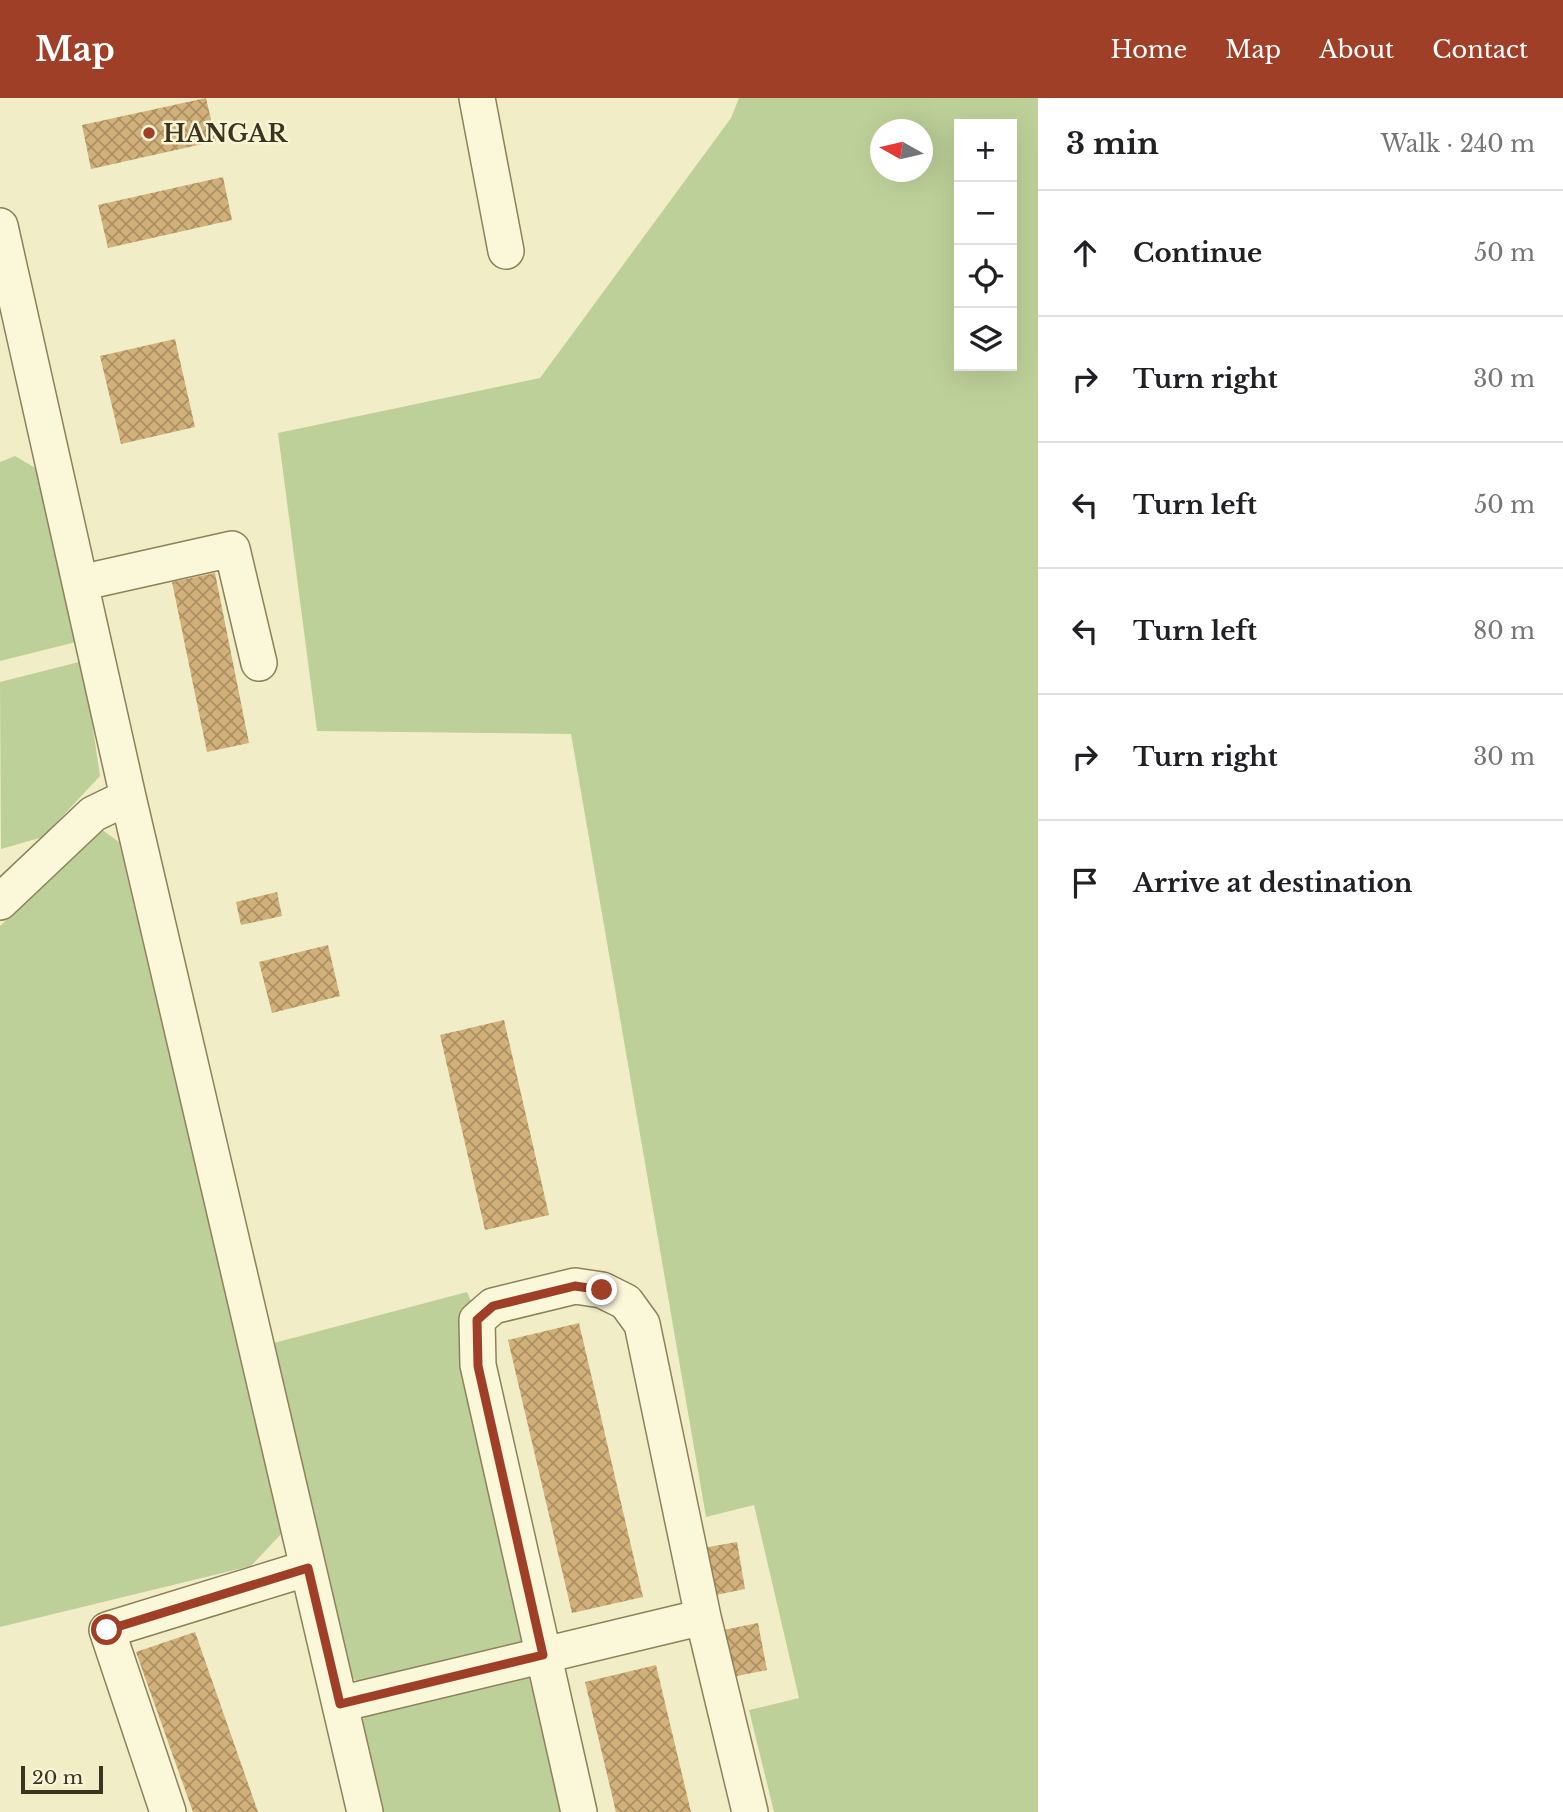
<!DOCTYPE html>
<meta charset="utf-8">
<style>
:root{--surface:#fff;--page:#f2f2f2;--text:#202124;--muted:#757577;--line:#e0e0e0;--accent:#a03f27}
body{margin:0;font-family:"Libre Baskerville",serif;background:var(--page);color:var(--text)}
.controls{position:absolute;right:21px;top:21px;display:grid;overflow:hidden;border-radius:0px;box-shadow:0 7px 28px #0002}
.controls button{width:63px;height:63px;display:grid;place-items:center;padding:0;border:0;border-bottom:2px solid var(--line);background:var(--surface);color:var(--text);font:35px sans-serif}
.compass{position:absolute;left:870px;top:21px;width:63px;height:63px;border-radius:50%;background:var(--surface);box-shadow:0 7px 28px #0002;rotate:278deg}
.scale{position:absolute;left:21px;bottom:18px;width:82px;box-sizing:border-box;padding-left:7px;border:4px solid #3d341f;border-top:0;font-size:19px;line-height:24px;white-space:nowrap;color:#3d341f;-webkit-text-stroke:5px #f8f5d6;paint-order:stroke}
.stop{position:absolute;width:21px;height:21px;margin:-16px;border:5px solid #a03f27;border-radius:50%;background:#fff}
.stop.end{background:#a03f27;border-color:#fff;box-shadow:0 2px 7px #0008}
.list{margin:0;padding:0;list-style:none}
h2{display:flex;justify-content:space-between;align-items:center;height:91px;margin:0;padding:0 28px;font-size:30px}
h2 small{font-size:23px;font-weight:400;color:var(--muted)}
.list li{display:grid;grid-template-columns:46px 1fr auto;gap:21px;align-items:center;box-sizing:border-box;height:126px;padding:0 28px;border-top:2px solid var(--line)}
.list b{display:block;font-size:26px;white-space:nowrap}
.list em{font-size:23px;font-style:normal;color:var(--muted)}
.icon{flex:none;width:38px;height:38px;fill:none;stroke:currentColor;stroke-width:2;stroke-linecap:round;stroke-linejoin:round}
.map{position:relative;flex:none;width:1038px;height:1714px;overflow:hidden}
header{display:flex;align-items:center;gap:42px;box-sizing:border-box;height:98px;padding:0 35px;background:var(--accent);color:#fff}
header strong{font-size:33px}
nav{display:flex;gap:38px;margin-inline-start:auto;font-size:24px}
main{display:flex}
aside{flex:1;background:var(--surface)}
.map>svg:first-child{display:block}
.grass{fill:#bed099;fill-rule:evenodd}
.building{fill:url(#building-cross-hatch)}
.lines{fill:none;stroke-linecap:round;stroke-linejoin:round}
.minor-casing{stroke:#8d805a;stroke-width:38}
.minor{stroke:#fbf8da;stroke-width:35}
.route{stroke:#a03f27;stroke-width:9}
.poi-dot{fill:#a03f27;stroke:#f8f5d6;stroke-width:2.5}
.labels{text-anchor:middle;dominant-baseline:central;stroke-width:5;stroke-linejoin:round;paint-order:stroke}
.poi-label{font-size:24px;font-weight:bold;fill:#3d341f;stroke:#f8f5d6;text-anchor:start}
</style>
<header>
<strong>Map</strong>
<nav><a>Home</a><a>Map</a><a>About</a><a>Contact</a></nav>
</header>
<main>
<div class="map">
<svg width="1038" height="1714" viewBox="0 0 1038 1714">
<defs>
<pattern id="building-cross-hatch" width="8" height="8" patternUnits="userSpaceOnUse" patternTransform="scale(1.75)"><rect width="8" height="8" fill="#d1b07a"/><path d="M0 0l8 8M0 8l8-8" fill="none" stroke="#ab9063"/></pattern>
</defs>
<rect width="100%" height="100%" fill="#f1edc6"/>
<path class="grass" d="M 739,0 L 1038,0 L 1038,1714 L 774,1714 L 749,1612 L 799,1600 L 754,1407 L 706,1419 L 571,636 L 317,633 L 278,335 L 540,280 L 731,20 ZM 959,26 L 1012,26 L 1012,268 L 959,268 ZM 880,32 L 922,32 L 922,74 L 880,74 Z
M 15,358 L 37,371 L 76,544 L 0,563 L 0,364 Z
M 83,563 L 100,678 L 43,739 L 1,751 L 0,584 Z
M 101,731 L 119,744 L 282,1435 L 251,1468 L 0,1529 L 0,828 Z
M 467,1194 L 471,1203 L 466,1220 L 528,1534 L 517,1553 L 365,1587 L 346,1577 L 274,1245 Z
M 524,1575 L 543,1583 L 564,1714 L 378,1714 L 359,1632 L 368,1609 Z"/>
<path class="building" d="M 206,0 L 216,43 L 91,71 L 82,27 Z
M 223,79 L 232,122 L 108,150 L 98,107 Z
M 175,241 L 195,329 L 121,346 L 100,258 Z
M 215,475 L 249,645 L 207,654 L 172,484 Z
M 277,794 L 282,818 L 241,827 L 236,804 Z
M 328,847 L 340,898 L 272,915 L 259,864 Z
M 504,922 L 549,1117 L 485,1132 L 440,937 Z
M 579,1225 L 643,1499 L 572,1515 L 508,1242 Z
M 737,1444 L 745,1491 L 706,1499 L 697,1451 Z
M 758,1525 L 767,1572 L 727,1580 L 718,1533 Z
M 195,1534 L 258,1714 L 193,1714 L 136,1554 Z
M 656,1567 L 691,1714 L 616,1714 L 585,1584 Z"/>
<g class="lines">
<defs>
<path id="minor" d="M 477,0 L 506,153
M 0,128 L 128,699 L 365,1714
M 80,485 L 232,451 L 259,565
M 0,804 L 93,716 L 128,699
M 340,1606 L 703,1519
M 168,1714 L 107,1532 L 308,1470
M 579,1714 L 478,1267 L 477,1222 L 493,1208 L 575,1188 L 602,1192 L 626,1204 L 642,1226 L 703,1519 L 750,1714"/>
</defs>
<use href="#minor" class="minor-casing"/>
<use href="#minor" class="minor"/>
</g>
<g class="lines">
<path class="route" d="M 107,1532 L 308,1470 L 340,1606 L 543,1557 L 478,1268 L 477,1222 L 493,1208 L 575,1188 L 602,1192"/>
</g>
<circle class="poi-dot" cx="149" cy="35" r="7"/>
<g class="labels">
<g class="poi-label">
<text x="163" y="35">HANGAR</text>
</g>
</g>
</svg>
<div class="controls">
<button>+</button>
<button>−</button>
<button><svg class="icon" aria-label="locate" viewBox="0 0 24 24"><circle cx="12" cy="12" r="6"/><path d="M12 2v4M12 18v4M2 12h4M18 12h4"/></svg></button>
<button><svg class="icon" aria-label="layers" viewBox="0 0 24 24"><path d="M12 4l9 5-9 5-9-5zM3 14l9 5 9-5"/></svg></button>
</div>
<svg class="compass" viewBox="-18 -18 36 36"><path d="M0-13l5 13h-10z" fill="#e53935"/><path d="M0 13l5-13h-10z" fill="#757577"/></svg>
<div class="scale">20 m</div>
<div class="stop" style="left:107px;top:1532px"></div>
<div class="stop end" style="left:602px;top:1192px"></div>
</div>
<aside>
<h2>3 min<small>Walk · 240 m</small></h2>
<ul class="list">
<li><svg class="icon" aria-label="ahead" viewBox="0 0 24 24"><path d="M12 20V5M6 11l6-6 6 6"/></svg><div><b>Continue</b></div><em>50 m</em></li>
<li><svg class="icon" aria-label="right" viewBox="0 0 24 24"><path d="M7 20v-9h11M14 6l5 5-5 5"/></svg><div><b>Turn right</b></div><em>30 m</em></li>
<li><svg class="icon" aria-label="left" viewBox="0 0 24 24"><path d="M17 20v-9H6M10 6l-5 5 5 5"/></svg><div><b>Turn left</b></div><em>50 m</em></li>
<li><svg class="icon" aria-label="left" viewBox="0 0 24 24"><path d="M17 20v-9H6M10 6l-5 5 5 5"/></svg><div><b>Turn left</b></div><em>80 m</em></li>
<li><svg class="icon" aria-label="right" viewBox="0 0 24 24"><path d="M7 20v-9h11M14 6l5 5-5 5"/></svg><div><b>Turn right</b></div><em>30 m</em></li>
<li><svg class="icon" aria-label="arrive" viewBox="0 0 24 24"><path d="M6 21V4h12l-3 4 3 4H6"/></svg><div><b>Arrive at destination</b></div></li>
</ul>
</aside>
</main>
